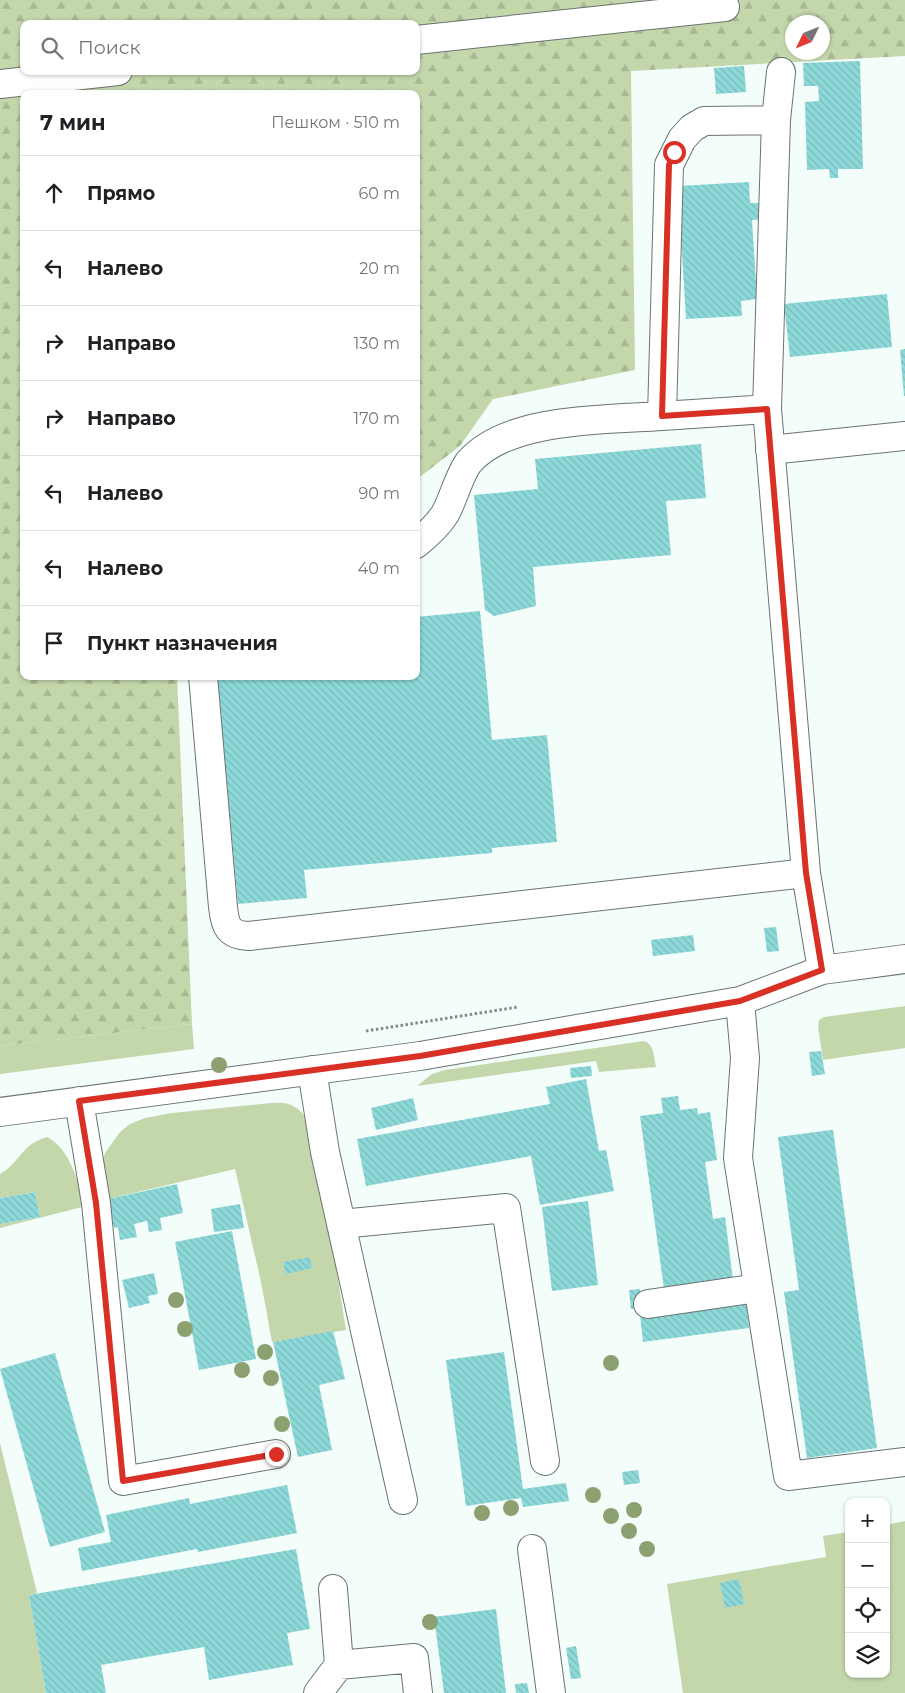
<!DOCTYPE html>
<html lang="ru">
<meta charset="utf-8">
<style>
:root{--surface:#fff;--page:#f2f2f2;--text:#202124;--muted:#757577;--line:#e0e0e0}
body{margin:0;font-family:Montserrat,sans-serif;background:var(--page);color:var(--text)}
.controls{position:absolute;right:15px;bottom:15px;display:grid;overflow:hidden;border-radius:10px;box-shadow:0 1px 4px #0004}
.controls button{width:45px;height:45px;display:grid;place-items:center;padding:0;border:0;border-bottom:1px solid var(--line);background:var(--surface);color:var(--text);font:25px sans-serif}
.compass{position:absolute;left:785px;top:15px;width:45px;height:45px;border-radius:50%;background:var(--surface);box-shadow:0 1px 4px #0004;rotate:227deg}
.stop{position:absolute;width:15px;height:15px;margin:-11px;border:4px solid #d93025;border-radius:50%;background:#fff}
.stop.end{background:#d93025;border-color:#fff;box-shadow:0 1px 5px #0008}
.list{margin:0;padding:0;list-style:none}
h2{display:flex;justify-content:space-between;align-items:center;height:65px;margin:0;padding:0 20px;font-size:21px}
h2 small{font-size:16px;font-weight:400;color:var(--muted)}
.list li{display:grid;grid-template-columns:32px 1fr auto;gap:15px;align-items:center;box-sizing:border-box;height:75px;padding:0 20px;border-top:1px solid var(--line)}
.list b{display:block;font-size:19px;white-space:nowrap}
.list em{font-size:16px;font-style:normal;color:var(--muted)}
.icon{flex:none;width:28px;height:28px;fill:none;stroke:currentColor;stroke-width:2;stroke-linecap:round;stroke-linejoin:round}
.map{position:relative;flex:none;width:905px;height:1693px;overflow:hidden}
.search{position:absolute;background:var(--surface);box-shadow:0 1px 4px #0004;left:20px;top:20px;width:400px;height:55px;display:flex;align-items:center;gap:12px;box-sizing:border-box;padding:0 18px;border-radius:10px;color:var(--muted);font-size:19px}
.panel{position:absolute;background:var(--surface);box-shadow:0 1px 4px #0004;left:20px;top:90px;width:400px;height:590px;border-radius:10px}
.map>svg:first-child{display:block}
.grass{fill:#c4d7ab}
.forest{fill:url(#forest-firs);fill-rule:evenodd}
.building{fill:url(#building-back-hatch)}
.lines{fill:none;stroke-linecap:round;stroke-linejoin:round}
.minor-casing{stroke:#6a7370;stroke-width:30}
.path{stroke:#848a88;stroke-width:3;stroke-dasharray:2.5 2.5;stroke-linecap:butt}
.minor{stroke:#fff;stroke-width:28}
.tree{fill:#8da070}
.route{stroke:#d93025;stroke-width:6}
</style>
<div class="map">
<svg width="905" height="1693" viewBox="0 0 905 1693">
<defs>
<pattern id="forest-firs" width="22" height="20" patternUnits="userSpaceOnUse" patternTransform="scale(1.25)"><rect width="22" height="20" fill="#c4d7ab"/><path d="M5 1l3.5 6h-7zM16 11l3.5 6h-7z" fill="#a8b893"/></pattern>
<pattern id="building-back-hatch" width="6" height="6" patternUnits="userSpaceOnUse" patternTransform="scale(1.25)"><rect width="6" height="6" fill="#8dd9da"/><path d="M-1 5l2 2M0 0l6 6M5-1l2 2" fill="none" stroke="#79baba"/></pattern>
</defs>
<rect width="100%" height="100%" fill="#f3fdfa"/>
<path class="grass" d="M 905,1006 L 905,1048 L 823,1060 L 818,1027 L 819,1020 L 824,1017 Z
M 192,1024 L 194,1049 L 0,1074 L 0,1046 Z
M 644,1041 C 654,1044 654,1057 656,1067 L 599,1072 L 596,1061 L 417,1086 L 432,1074 L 445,1070 Z
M 271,1103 C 276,1103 283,1102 288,1104 C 309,1110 314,1136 318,1154 L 346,1330 L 272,1342 L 261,1282 L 235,1169 L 108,1199 L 102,1163 L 105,1153 L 120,1132 L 130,1124 L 145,1118 L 172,1113 Z
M 47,1137 C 71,1149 77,1182 86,1206 L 0,1228 L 0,1224 L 40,1217 L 35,1192 L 0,1198 L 0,1174 C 20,1163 21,1144 47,1137 Z
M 0,1443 L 37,1593 L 29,1595 L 46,1693 L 0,1693 Z
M 905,1521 L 905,1693 L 683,1693 L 667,1584 L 826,1557 L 823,1536 L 849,1532 L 849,1674 L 886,1674 L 886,1525 Z"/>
<path class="forest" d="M 0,0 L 905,0 L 905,56 L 631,71 L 635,370 L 493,399 L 460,446 L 416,480 L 416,94 L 24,94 L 24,676 L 177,676 L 192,1024 L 0,1046 ZM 792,22 L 822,22 L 822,52 L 792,52 ZM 24,24 L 416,24 L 416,71 L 24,71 Z"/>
<path class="building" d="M 860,61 L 863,169 L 838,169 L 838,178 L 830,178 L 829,169 L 807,170 L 805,102 L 819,101 L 818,86 L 804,86 L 803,63 Z
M 744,66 L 746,92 L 716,94 L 714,68 Z
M 749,182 L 750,203 L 763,203 L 764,219 L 752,220 L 757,299 L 741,301 L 742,316 L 686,319 L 678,186 Z
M 887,294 L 892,347 L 790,357 L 784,304 Z
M 905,349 L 905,396 L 904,396 L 900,350 Z
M 701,444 L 706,498 L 666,501 L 671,555 L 533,567 L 536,606 L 494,616 L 485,610 L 474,495 L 538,489 L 535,459 Z
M 480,611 L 492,740 L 547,735 L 557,842 L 492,848 L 492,853 L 304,870 L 307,898 L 238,904 L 217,676 L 416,676 L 416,617 Z
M 776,927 L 779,951 L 767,952 L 764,928 Z
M 693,935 L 695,951 L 653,956 L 651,940 Z
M 821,1051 L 825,1074 L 812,1076 L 809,1052 Z
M 591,1066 L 592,1076 L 571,1078 L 570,1068 Z
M 586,1079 L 599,1151 L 606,1150 L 614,1191 L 540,1205 L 531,1156 L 366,1186 L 357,1139 L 550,1104 L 546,1087 Z
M 678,1096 L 680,1110 L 697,1108 L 698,1114 L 710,1112 L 717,1160 L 705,1162 L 713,1219 L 725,1217 L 733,1280 L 664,1289 L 640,1116 L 663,1113 L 661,1098 Z
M 413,1098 L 418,1120 L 376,1130 L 371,1108 Z
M 831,1130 L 833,1130 L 877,1448 L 807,1458 L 784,1292 L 799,1290 L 778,1137 Z
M 177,1184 L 183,1213 L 160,1218 L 162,1230 L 149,1232 L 147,1221 L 134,1224 L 137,1237 L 120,1240 L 118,1227 L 114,1228 L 108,1199 Z
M 35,1192 L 40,1217 L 0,1224 L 0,1198 Z
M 588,1201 L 598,1285 L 552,1291 L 542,1207 Z
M 240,1204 L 244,1228 L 214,1232 L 211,1209 Z
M 232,1231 L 256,1359 L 199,1370 L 175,1242 Z
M 310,1257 L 312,1268 L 286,1274 L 283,1262 Z
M 154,1273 L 158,1294 L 148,1296 L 150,1303 L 129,1308 L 122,1280 Z
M 640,1289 L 642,1308 L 631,1309 L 629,1290 Z
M 746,1301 L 749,1328 L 643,1342 L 640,1315 Z
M 333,1331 L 345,1379 L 319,1385 L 332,1450 L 298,1457 L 273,1342 Z
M 504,1352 L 523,1489 L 566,1483 L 569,1501 L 523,1507 L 521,1498 L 466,1506 L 446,1360 Z
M 55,1353 L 105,1532 L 50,1547 L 0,1369 Z
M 638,1470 L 640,1483 L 624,1485 L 622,1472 Z
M 287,1485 L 297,1533 L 198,1552 L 197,1549 L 82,1571 L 78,1548 L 111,1542 L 106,1515 L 189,1498 L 190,1504 Z
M 296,1549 L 310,1629 L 287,1633 L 293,1665 L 209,1680 L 204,1647 L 101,1665 L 106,1693 L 46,1693 L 29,1595 Z
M 739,1579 L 744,1604 L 725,1608 L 720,1583 Z
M 496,1609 L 506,1693 L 444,1693 L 434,1617 Z
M 576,1646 L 581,1678 L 571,1679 L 566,1648 Z
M 527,1683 L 529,1693 L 516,1693 L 515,1684 Z"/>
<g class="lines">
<defs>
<path id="minor" d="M 416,40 L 725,7
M 0,84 L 118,71
M 776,120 L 781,72
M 767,409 L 662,416 L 669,165 L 682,139 L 692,128 L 704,121 L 776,120 L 767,409 L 806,873 L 822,970
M 770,450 L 905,436
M 416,544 C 426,536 438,525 445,514 C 453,500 460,473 469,462 C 508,417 606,420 662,416
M 203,676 L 223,907 C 225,926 228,935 249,936 L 806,873
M 740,1001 L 745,1058 L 738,1158 L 788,1476 L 905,1462
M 312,1070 L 325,1152 L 403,1500
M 79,1101 L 96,1203 L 123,1481 L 276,1454
M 0,1112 L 420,1056 L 740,1001 L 822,970 L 905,959
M 341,1224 L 506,1208 L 545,1461
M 648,1304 L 758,1288
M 532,1549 L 551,1693
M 339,1665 L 414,1658 L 418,1693
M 318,1693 L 339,1665 L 333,1589"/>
</defs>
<use href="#minor" class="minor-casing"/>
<path class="path" d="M 366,1031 L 518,1007"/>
<use href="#minor" class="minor"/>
</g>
<g class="tree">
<circle cx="219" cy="1065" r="8"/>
<circle cx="176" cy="1300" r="8"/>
<circle cx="185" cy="1329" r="8"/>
<circle cx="265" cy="1352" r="8"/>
<circle cx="611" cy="1363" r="8"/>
<circle cx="242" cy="1370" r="8"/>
<circle cx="271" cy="1378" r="8"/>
<circle cx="282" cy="1424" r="8"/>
<circle cx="593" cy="1495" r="8"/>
<circle cx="511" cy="1508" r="8"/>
<circle cx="634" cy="1510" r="8"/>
<circle cx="482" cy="1513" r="8"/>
<circle cx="611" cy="1516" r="8"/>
<circle cx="629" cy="1531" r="8"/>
<circle cx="647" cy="1549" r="8"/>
<circle cx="430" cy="1622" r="8"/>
</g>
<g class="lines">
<path class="route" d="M 276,1454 L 123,1481 L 96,1203 L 79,1101 L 420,1056 L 740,1001 L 822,970 L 806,873 L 767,409 L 662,416 L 669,165 L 674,152"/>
</g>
</svg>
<div class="controls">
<button>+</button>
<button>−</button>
<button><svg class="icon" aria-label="locate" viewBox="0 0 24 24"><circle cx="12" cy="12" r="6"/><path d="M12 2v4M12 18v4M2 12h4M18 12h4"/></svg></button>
<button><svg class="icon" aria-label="layers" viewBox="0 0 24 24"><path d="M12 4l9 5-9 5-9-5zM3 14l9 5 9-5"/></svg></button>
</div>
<svg class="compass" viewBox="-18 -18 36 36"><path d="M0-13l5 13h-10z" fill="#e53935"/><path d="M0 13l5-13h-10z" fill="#757577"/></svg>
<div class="stop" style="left:674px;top:152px"></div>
<div class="stop end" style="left:276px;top:1454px"></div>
<div class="search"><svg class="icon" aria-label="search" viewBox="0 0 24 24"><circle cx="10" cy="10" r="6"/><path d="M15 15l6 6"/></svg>Поиск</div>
<section class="panel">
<h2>7 мин<small>Пешком · 510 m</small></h2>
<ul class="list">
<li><svg class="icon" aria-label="ahead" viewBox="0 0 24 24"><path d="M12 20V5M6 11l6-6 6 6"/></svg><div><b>Прямо</b></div><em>60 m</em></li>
<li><svg class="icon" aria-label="left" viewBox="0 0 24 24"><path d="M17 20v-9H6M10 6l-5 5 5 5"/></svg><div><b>Налево</b></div><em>20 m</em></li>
<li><svg class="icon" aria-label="right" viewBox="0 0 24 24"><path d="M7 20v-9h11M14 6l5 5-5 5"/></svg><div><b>Направо</b></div><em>130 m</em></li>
<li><svg class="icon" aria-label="right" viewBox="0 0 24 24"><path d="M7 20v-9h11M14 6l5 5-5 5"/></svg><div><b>Направо</b></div><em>170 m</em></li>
<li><svg class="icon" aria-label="left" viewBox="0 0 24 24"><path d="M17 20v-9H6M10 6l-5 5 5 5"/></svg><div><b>Налево</b></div><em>90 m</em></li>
<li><svg class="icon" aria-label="left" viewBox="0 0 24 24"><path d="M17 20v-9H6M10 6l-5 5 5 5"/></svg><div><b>Налево</b></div><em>40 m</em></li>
<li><svg class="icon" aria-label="arrive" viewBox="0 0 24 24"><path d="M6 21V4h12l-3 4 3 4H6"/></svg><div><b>Пункт назначения</b></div></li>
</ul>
</section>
</div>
